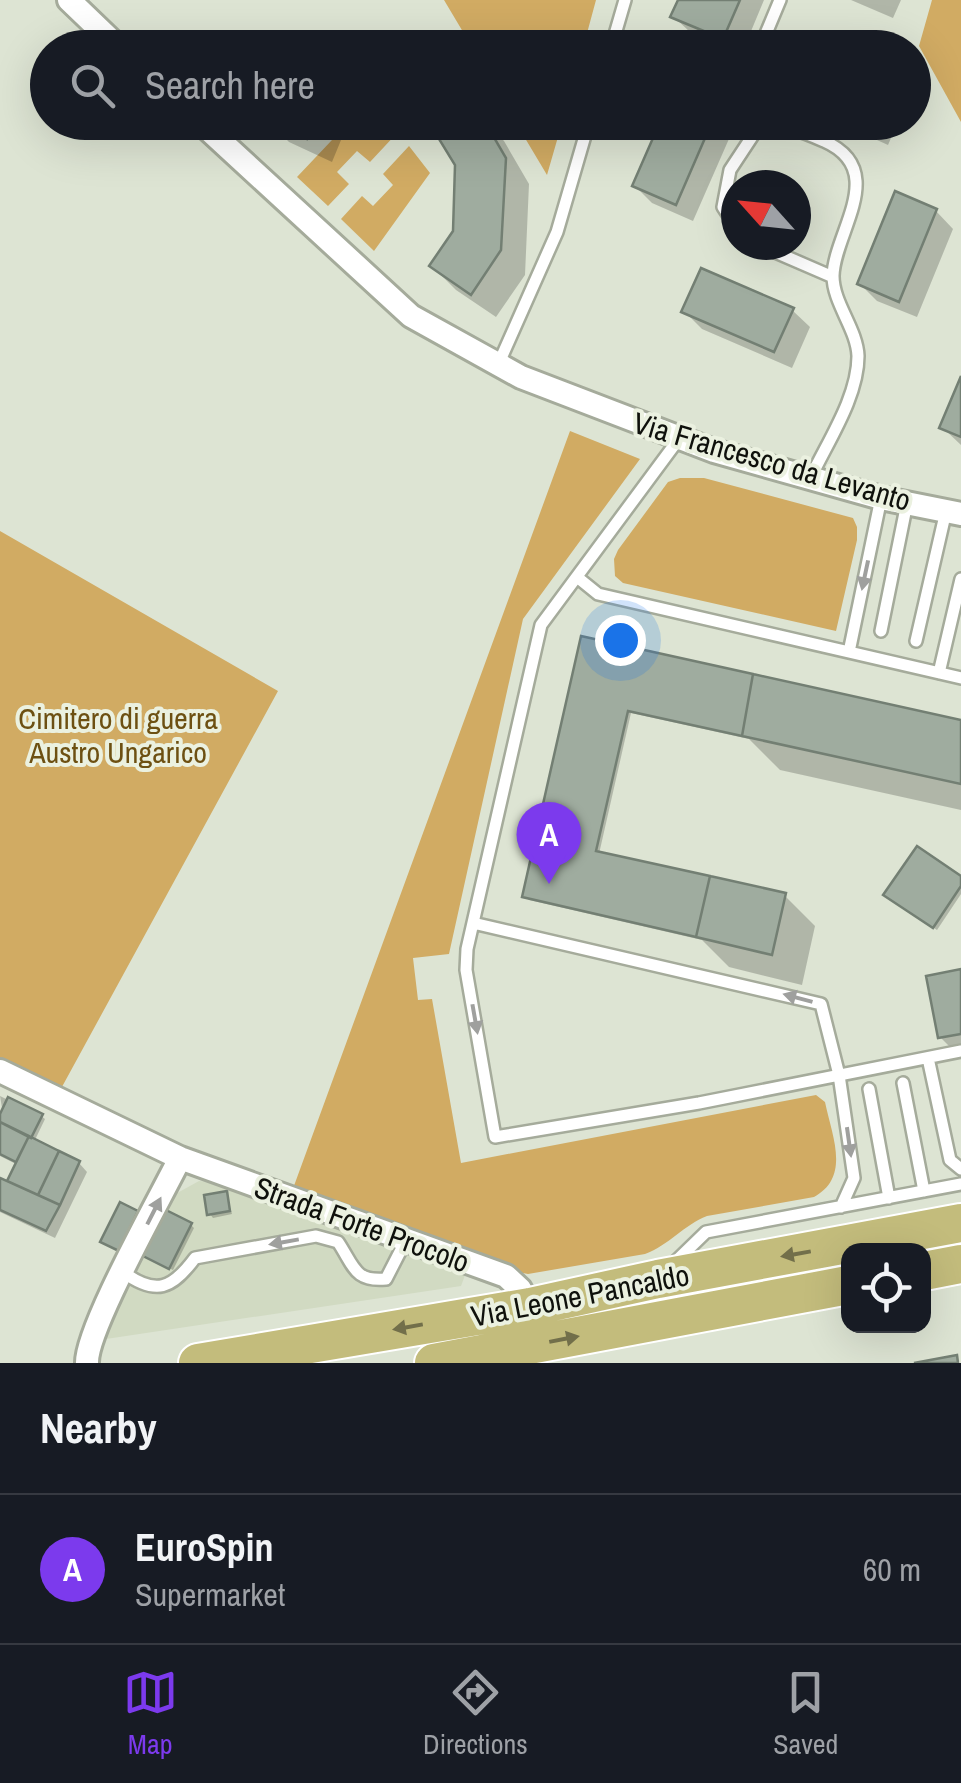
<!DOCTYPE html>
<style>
:root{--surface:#171b24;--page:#20242c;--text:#f1f3f6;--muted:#9ea1a6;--line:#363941;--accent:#7c3aed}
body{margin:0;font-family:"Archivo Narrow",sans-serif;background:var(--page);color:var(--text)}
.controls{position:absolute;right:30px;bottom:30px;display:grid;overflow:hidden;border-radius:20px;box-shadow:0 10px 40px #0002}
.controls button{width:90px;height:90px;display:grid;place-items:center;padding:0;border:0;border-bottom:2px solid var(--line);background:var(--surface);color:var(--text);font:50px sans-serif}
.compass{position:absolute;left:721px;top:170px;width:90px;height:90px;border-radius:50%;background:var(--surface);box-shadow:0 10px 40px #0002;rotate:297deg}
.you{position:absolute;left:620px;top:640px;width:35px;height:35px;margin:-25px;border:8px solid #fff;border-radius:50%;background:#1a73e8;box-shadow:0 0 0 15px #1a73e833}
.badge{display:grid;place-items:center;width:65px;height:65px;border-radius:50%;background:var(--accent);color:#fff;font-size:32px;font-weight:700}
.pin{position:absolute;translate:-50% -82px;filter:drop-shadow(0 2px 5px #0008)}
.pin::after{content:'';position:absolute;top:52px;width:35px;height:30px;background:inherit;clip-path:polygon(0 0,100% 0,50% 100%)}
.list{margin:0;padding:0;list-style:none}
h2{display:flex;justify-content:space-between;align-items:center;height:130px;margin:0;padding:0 40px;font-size:42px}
h2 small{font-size:32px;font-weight:400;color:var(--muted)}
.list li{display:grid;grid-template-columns:65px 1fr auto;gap:30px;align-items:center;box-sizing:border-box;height:150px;padding:0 40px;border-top:2px solid var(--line)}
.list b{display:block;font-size:38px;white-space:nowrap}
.list p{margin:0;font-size:32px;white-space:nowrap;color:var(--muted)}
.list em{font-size:32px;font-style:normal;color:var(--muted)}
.icon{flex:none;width:55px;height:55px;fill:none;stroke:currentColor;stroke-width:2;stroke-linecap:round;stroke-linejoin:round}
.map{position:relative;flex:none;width:961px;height:1363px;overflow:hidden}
.search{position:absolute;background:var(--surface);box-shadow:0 10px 40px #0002;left:30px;right:30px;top:30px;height:110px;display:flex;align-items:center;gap:25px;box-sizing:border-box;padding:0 35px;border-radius:55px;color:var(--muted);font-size:38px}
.sheet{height:280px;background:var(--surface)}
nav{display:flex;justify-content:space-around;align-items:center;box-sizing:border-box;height:140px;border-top:2px solid var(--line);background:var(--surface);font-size:28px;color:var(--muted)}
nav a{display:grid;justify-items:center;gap:5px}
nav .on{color:var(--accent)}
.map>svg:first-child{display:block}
.built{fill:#d1dac2}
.green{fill:#d1ab63}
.shadow{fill:#0003}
.building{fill:#9fac9f;stroke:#737f73;stroke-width:2.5}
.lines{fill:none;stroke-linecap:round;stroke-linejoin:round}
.service-casing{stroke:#a5ab9b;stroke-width:16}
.minor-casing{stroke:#a5ab9b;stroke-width:28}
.primary-casing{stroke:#fff;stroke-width:42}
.service{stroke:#fff;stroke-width:11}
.minor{stroke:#fff;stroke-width:22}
.primary{stroke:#c3bc7c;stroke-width:38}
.oneway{fill:#9fa09e}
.oneway2{fill:#726f4a}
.labels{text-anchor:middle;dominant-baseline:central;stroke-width:8;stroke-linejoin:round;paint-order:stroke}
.street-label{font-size:30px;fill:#0f110c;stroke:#ebf1e0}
.park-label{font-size:30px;fill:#6d5012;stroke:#ebf1e0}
</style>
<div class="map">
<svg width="961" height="1363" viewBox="0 0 961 1363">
<rect width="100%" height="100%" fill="#dde4d3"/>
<path class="built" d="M 199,1181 L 229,1183 L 467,1270 L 461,1286 L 106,1339 L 126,1279 L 170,1197 Z"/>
<path class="green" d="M 444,0 L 596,0 L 583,48 L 472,47 Z
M 932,0 L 961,0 L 961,122 L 919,46 Z
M 349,122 L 386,123 L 398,132 L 370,162 L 357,151 L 337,172 L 349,184 L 328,206 L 297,177 Z
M 516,123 L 562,123 L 547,175 Z
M 409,146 L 430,173 L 374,251 L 341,219 L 362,196 L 373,206 L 393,185 L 383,174 Z
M 570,431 L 640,459 L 523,619 L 449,954 L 413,958 L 418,1000 L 432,999 L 461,1163 L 816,1095 L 825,1102 C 832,1136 851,1177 814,1197 L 707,1216 C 684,1225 669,1245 645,1254 L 528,1274 L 495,1268 L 291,1194 Z
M 680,478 L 704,478 L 853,518 L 857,527 L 857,540 L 836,631 L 623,583 L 615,576 L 614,559 L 618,550 L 668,482 Z
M 0,531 L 278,691 L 57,1096 L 0,1065 Z"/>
<path class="shadow" d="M 680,0 L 764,0 L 744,48 L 723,48 L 691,33 L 673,16 Z
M 851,0 L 901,0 L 893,18 Z
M 269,122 L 352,122 L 346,128 L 332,162 L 289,142 Z
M 471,122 L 485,122 L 504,141 L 529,184 L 525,275 L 496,317 L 456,290 L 432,266 L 456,232 L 457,165 Z
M 662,122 L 722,122 L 732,132 L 693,221 L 652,203 L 635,186 Z
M 837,122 L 898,122 L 888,145 Z
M 936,211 L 953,229 L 917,317 L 877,301 L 860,284 Z
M 792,310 L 810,327 L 792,368 L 702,329 L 684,311 Z
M 961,383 L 961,445 L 942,427 Z
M 582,639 L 961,723 L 961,810 L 780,770 L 749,739 L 631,713 L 599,854 L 784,895 L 815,926 L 802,985 L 729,967 L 702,940 L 529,900 L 525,897 Z
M 961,879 L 961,894 L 937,930 L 890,898 Z
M 961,972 L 961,1058 L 940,1037 Z
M 0,1096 L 41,1116 L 45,1119 L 34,1142 L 79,1163 L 87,1172 L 55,1238 L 0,1212 L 0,1181 L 9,1184 L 18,1165 L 0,1156 L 3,1114 Z
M 226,1194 L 232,1214 L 213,1218 L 210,1214 Z
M 121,1205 L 146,1222 L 128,1258 L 103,1241 Z
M 191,1225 L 194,1228 L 173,1270 L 146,1257 Z"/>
<path class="building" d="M 678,0 L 740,0 L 723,39 L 670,17 Z
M 348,34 L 393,36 L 409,48 L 312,48 L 326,38 Z
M 270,122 L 314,122 L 307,139 Z
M 466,122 L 485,122 L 506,158 L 501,250 L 471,295 L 429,266 L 453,231 L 455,165 L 439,139 Z
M 660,122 L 712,122 L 676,205 L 632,186 Z
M 895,191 L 937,209 L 899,302 L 857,284 Z
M 701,268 L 794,308 L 774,352 L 681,312 Z
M 961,376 L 961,437 L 939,428 Z
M 581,636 L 753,674 L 742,736 L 628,711 L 596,851 L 710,876 L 696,937 L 522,897 Z
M 753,674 L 961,720 L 961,784 L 742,736 Z
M 917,846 L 961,876 L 961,886 L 933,928 L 883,895 Z
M 710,876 L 786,893 L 772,955 L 696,937 Z
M 961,969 L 961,1034 L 938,1038 L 926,976 Z
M 8,1097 L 43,1114 L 31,1138 L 0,1122 L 0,1114 Z
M 0,1122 L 29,1136 L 16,1162 L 0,1154 Z
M 29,1136 L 59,1151 L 38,1195 L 7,1181 Z
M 59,1151 L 80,1161 L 60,1205 L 38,1195 Z
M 0,1178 L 60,1205 L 46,1231 L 0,1210 Z
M 227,1191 L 230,1211 L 207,1215 L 204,1195 Z
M 120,1202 L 138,1211 L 119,1251 L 100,1242 Z
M 162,1208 L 192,1223 L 169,1269 L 139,1254 Z
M 957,1355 L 958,1363 L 914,1363 Z"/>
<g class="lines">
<defs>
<path id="service" d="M 611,48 L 625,0
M 760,48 L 780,0
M 736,227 L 723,207 L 730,170 L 759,126 C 785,124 801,131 824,141 C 890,170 834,232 833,276 C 833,303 857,329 858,356 C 858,397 828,441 811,477
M 759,245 L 833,277
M 498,365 L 557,232 L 589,122
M 678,440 L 541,625 L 467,949 L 466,970 L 495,1137 L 699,1103 L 961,1051
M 577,577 L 598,594 L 961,678
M 881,631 L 907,503
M 916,641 L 946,511
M 849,652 L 881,498
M 939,673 L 961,579
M 473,923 L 821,1004 L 839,1075 L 854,1178 L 841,1207
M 928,1058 L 950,1160 L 961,1169
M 903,1083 L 924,1191
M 869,1089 L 889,1198
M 673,1264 L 706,1232 L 961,1184
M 123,1272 C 156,1296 172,1289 195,1258 L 316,1236 L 338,1242 C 354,1266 354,1282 386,1279 L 406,1240"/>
<path id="minor" d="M 69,0 L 119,48
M 200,122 L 411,316 L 521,377 L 714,451 L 881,498 L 961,514
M 0,1071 L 180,1158 L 506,1276 L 520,1289 L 530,1307
M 87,1363 C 86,1329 161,1197 180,1158"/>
<path id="primary" d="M 924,1271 L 961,1264
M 198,1363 L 530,1307 L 658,1279 L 961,1223
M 434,1363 L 848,1285"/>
</defs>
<use href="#service" class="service-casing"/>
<use href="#minor" class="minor-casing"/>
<use href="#primary" class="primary-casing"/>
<use href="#service" class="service"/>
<use href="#minor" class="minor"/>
<use href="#primary" class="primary"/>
</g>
<defs><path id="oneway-solid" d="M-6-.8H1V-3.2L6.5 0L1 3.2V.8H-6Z" transform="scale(2.5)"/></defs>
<g class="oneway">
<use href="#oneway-solid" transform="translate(865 575) rotate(102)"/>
<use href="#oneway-solid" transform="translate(798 998) rotate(-165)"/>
<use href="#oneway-solid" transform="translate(475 1019) rotate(80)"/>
<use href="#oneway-solid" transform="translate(849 1142) rotate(82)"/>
<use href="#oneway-solid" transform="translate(154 1211) rotate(-63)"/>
<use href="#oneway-solid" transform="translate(284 1242) rotate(170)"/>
</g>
<g class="oneway2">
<use href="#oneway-solid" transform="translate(796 1254) rotate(170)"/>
<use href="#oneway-solid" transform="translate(408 1327) rotate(170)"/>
<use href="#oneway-solid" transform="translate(564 1339) rotate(-11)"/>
</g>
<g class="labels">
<g class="street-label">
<text transform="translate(772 461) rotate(16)">Via Francesco da Levanto</text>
<text transform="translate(362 1224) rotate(20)">Strada Forte Procolo</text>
<text transform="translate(580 1295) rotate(-11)">Via Leone Pancaldo</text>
</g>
<g class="park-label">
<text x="118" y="718">Cimitero di guerra<tspan x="118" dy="34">Austro Ungarico</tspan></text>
</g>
</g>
</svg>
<div class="controls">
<button><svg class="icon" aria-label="locate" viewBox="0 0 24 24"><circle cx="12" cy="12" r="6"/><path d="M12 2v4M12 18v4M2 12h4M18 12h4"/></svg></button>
</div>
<svg class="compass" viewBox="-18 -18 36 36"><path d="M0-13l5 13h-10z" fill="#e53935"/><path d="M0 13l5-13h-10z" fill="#9ea1a6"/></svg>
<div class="you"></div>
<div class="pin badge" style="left:549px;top:884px">A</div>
<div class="search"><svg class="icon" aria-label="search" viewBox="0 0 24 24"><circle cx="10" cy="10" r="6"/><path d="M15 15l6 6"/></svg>Search here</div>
</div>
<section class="sheet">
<h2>Nearby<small></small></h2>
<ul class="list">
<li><span class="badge">A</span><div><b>EuroSpin</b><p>Supermarket</p></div><em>60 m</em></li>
</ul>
</section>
<nav>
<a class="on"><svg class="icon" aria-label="map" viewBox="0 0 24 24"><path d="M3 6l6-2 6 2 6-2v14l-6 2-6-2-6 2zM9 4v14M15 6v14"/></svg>Map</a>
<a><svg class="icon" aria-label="directions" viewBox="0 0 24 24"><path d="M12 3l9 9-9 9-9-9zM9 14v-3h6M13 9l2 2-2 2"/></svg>Directions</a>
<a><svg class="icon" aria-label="saved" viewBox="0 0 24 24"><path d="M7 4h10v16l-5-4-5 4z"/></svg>Saved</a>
</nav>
